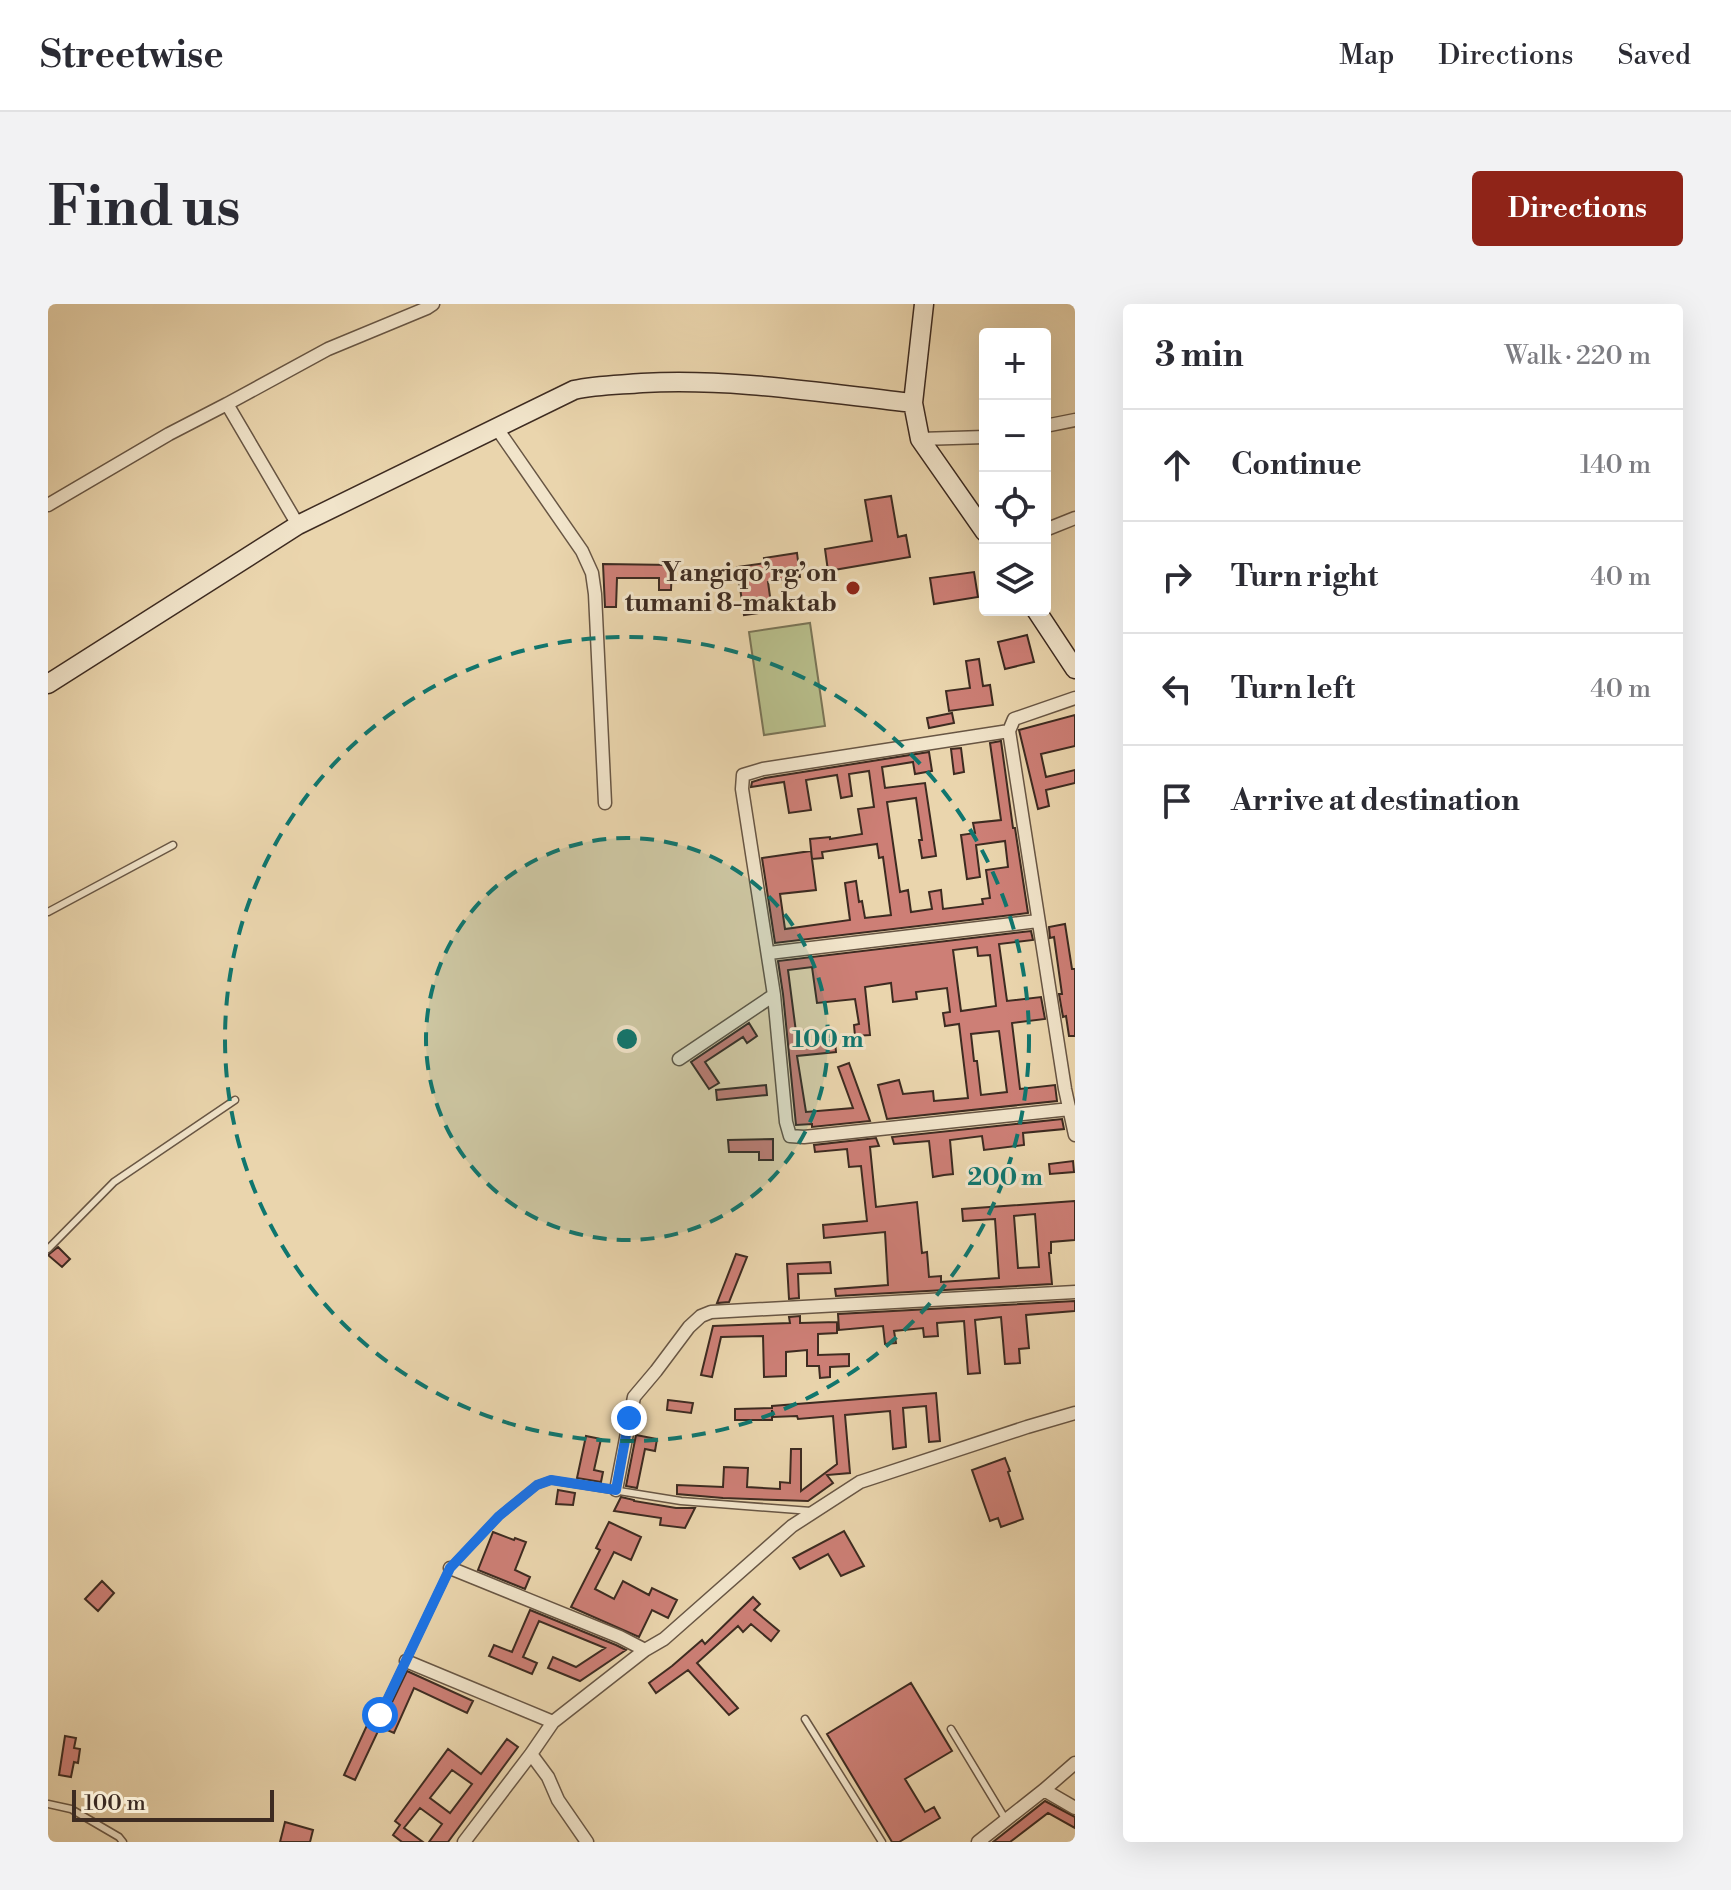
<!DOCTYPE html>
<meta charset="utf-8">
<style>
:root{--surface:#fff;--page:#f2f2f3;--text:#2b2b33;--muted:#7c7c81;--line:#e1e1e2;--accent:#8f2418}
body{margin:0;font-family:"Libre Bodoni",serif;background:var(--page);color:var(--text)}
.controls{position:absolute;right:24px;top:24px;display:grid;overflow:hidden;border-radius:8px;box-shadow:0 8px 32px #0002}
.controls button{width:72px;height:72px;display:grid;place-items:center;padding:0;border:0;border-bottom:2px solid var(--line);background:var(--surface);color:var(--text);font:40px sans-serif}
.scale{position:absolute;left:24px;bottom:20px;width:202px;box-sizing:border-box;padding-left:8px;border:4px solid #3d2b21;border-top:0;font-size:22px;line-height:28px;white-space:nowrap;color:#3d2b21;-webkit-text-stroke:6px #f1e4ca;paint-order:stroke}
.stop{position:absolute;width:24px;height:24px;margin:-18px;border:6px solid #1a73e8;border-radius:50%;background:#fff}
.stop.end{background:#1a73e8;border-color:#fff;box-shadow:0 2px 8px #0008}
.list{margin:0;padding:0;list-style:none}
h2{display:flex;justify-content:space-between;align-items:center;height:104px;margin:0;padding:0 32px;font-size:34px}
h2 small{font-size:26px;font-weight:400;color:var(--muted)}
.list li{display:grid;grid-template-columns:52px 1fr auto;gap:24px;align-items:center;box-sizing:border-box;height:112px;padding:0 32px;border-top:2px solid var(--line)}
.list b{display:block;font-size:30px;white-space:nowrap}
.list em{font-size:26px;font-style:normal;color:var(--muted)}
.icon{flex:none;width:44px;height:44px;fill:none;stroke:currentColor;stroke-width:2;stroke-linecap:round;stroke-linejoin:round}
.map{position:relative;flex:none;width:1027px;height:1538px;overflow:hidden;border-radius:8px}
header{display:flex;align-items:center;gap:48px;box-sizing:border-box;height:112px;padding:0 40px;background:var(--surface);border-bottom:2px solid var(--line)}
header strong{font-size:38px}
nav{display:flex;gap:44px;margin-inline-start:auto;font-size:28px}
.intro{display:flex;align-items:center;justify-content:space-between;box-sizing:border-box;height:192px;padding:0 48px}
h1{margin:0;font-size:56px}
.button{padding:20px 36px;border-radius:8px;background:var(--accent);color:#fff;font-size:28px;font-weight:700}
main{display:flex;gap:48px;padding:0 48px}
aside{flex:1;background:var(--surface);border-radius:8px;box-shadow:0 8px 32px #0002}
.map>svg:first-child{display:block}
.green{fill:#b7bd8a;stroke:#7a7456;stroke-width:2}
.building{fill:#cd7f76;stroke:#3d2b21;stroke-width:2;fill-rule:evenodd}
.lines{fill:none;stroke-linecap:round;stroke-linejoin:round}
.lane-casing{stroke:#685644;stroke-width:9}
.street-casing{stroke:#685644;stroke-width:15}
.secondary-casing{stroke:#3d2b21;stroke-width:21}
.lane{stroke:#f1e4ca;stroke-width:6}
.street{stroke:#f1e4ca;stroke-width:12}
.secondary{stroke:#f1e4ca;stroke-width:18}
.route{stroke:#1a73e8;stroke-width:10}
.ring{fill:none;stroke:#0f766e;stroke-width:4;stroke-dasharray:14 10}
.poi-dot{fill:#8f2418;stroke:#f1e4ca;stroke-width:3}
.labels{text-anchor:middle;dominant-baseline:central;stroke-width:6;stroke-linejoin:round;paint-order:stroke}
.poi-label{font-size:26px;font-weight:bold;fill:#3d2b21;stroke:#f1e4ca;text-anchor:end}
.centre{fill:#0f766e;stroke:#f1e4ca;stroke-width:4}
.ring-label{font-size:24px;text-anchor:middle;font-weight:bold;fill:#0f766e;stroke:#f1e4ca;stroke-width:6;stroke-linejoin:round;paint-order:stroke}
</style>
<header>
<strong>Streetwise</strong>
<nav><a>Map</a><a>Directions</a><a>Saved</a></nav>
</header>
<div class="intro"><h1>Find us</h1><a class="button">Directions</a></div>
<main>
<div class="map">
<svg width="1027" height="1538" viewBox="0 0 1027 1538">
<rect width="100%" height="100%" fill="#ead5ad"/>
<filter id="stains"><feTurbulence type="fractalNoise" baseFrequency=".0025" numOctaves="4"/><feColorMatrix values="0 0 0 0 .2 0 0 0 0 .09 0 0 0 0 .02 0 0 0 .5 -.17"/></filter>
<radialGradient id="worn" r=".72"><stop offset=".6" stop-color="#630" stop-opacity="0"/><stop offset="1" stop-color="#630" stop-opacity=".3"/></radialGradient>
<path class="green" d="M 762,319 L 777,422 L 716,431 L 701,328 Z"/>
<path class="building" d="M 843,192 L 850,233 L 858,231 L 862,253 L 780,267 L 777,245 L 824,237 L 817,196 Z
M 749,249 L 752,273 L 720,278 L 724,307 L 696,311 L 689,263 L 717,259 L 716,254 Z
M 555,260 L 624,261 L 623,286 L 611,286 L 611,274 L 569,274 L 568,303 L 557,303 Z
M 926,268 L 930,293 L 886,300 L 882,274 Z
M 979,331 L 986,358 L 957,365 L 950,338 Z
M 931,355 L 935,382 L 942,381 L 945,401 L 901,407 L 898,387 L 922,384 L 918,357 Z
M 904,409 L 906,419 L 881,424 L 879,414 Z
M 1027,411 L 1027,442 L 993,450 L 998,473 L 1027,466 L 1027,479 L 998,486 L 1001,502 L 990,505 L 971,426 Z
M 953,437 L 965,524 L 967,524 L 980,609 L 727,639 L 714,554 L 763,547 L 768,586 L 732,590 L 737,625 L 802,616 L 797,579 L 808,577 L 811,598 L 814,597 L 817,614 L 843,611 L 835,553 L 831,554 L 829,540 L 774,548 L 775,554 L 764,555 L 762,535 L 782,533 L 782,535 L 814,530 L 810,505 L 826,503 L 821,467 L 801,470 L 804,492 L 793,494 L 789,471 L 758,476 L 763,506 L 741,509 L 736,478 L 703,483 L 704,478 L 717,474 L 881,448 L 884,467 L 867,470 L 865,458 L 834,463 L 837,484 L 877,479 L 888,552 L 874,554 L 871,536 L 874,536 L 868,494 L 839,498 L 852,588 L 860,586 L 863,608 L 884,605 L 881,588 L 893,586 L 895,605 L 935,600 L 934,595 L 942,594 L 938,566 L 960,563 L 957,537 L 928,541 L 932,573 L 919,575 L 913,531 L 927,529 L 925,519 L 953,516 L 942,439 Z
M 913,444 L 916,468 L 906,470 L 903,445 Z
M 1017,620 L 1024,665 L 1027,665 L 1027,732 L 1021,732 L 1018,712 L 1015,713 L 1011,690 L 1014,690 L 1006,633 L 1002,634 L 1001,623 Z
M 983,627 L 985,636 L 951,640 L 959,697 L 993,693 L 997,715 L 964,719 L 972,785 L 1007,781 L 1009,797 L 839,815 L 830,781 L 851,776 L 855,790 L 885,787 L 886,797 L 920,794 L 911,720 L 897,722 L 895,709 L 902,708 L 899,684 L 868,688 L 869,695 L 845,698 L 843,679 L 817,683 L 822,731 L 807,732 L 806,721 L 811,720 L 807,695 L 769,699 L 764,663 L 740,666 L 748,728 L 755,727 L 757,741 L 787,737 L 788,748 L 749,752 L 758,808 L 805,804 L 790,763 L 801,759 L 822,817 L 764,823 L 764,820 L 748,821 L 735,690 L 730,657 ZM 929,643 L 930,652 L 942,651 L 948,702 L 913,707 L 905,646 ZM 951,727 L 959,788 L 933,791 L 929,757 L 926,757 L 923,730 Z
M 701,719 L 709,732 L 699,739 L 695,733 L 657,758 L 671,779 L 661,785 L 643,758 Z
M 718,781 L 719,791 L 669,796 L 668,786 Z
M 1014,815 L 1016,825 L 975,829 L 976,841 L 936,846 L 934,832 L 902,836 L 905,870 L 896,871 L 885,873 L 881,837 L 846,840 L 844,833 Z
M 828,834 L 831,842 L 822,843 L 828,903 L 869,898 L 874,949 L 879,948 L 881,973 L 893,972 L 893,978 L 951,974 L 947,915 L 915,917 L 914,905 L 1027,897 L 1027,936 L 1003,938 L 1003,949 L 1001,949 L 1004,980 L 788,992 L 787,985 L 840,981 L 837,928 L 776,934 L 775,921 L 819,917 L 813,862 L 801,863 L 799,845 L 767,848 L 766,841 ZM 987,910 L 991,963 L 970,964 L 966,912 Z
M 725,835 L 725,856 L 711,856 L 711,848 L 681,848 L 680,836 Z
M 1025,857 L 1026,868 L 1002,870 L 1001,860 Z
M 10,943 L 22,955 L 14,963 L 0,951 Z
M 688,950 L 699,953 L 681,998 L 669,999 Z
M 782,958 L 783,969 L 750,970 L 751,994 L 741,995 L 739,960 Z
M 1027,997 L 1027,1007 L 978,1011 L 981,1044 L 971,1045 L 972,1059 L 957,1060 L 953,1013 L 927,1016 L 932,1069 L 920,1070 L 916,1017 L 889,1019 L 890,1032 L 876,1033 L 875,1024 L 846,1027 L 848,1039 L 837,1040 L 835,1022 L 791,1026 L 790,1010 Z
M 752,1012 L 752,1019 L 789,1018 L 789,1029 L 770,1030 L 770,1051 L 801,1050 L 801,1062 L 782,1063 L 782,1073 L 772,1074 L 771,1062 L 759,1062 L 759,1046 L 738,1048 L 738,1072 L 716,1073 L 715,1032 L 673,1033 L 664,1073 L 653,1071 L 665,1022 L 742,1019 L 741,1013 Z
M 888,1089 L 892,1137 L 881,1138 L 878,1102 L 855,1104 L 858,1143 L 845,1145 L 842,1107 L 797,1111 L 802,1169 L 779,1171 L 785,1179 L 760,1197 L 675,1194 L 629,1190 L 629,1181 L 675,1183 L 676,1163 L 700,1164 L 699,1183 L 732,1185 L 732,1178 L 742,1179 L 743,1145 L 753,1145 L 753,1187 L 789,1160 L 785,1112 L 750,1115 L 749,1112 L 725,1113 L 724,1106 L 724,1116 L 687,1116 L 687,1105 L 724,1104 L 724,1102 Z
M 620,1096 L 645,1099 L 643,1109 L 619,1106 Z
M 588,1131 L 609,1135 L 607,1147 L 597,1145 L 589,1184 L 578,1182 Z
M 538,1132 L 553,1135 L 546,1166 L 555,1168 L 553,1178 L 529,1174 Z
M 957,1154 L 962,1167 L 960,1168 L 975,1215 L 953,1223 L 950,1214 L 942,1217 L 924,1166 Z
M 510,1186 L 527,1189 L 525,1201 L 508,1200 Z
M 573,1193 L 586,1196 L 586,1197 L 628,1204 L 647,1204 L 637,1224 L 612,1221 L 613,1214 L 566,1207 Z
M 561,1218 L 593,1233 L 583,1256 L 566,1248 L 547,1285 L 566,1295 L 575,1277 L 601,1291 L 604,1284 L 629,1296 L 620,1314 L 604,1306 L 591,1333 L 523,1303 L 552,1246 L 548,1244 Z
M 796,1227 L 816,1262 L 793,1272 L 780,1250 L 752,1265 L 745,1254 Z
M 445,1228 L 466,1236 L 467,1234 L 478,1238 L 467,1266 L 482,1273 L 477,1285 L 430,1266 Z
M 54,1277 L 66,1289 L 50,1307 L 37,1295 Z
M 705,1293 L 712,1300 L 706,1306 L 731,1327 L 723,1337 L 703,1320 L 695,1328 L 690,1322 L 649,1359 L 690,1404 L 681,1411 L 640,1366 L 608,1389 L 601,1379 L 624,1362 L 654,1336 L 657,1340 Z
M 482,1306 L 568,1341 L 578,1346 L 532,1377 L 500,1364 L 505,1353 L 528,1363 L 557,1344 L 491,1317 L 475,1353 L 489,1359 L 484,1370 L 441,1352 L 446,1341 L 464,1348 Z
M 359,1367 L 425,1397 L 419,1409 L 366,1384 L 346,1429 L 332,1423 Z
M 863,1379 L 904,1447 L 857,1475 L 877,1508 L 886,1503 L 892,1514 L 851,1538 L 844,1538 L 779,1430 Z
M 321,1417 L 332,1423 L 307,1476 L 296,1471 Z
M 17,1432 L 28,1434 L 26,1444 L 32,1445 L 30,1459 L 26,1458 L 23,1473 L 11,1471 Z
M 459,1435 L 470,1443 L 400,1538 L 381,1538 L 394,1520 L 372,1504 L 356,1524 L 375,1538 L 354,1538 L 345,1531 L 352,1521 L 347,1517 L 400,1445 L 433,1470 ZM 404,1466 L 424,1480 L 402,1509 L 382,1494 Z
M 997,1497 L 1027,1513 L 1027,1524 L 1000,1509 L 962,1538 L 945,1538 Z
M 237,1518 L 265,1526 L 262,1538 L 232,1538 Z"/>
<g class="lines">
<defs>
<path id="lane" d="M 0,608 L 125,541
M 0,945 L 66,878 L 187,796
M 332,1411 L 402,1264 L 451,1212 L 489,1181 L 503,1176 L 633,1197 L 763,1207
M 757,1415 L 834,1538
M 903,1425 L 958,1516
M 0,1500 L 23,1505 L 71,1533 L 75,1538"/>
<path id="street" d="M 997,122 L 1027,116
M 448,123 L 534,247 L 544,269 L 547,290 L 557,499
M 872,135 L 937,133
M 0,201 L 121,130 L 179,100
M 250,221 L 179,100 L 280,45 L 379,4 L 385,0
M 997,226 L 1027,214
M 1027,394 L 966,415 L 961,427 L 1017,785 L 1027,831
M 961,427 L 715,465 L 695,471 L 694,485 L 726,691 L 738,818 L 742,832 L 756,833 L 1022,805
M 721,649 L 990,617
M 631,755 L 726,691
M 568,1186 L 586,1093 L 608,1067 L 641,1023 L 653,1012 L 663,1008 L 1027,988
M 402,1264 L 572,1333 L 597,1346
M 358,1357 L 505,1418
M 483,1450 L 500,1473 L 510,1496 L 539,1538
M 996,1486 L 1027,1504
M 416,1538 L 483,1450 L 505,1418 L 597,1346 L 616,1335 L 744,1222 L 812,1178 L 979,1123 L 1027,1109
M 930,1538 L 996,1486 L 1027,1459"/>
<path id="secondary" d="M 876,0 L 865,99 L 872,135 L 937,228
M 988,306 L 1027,365
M 0,380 L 250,221 L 526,86 C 548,81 571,81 594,79 C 685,74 774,89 865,99"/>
</defs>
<use href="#lane" class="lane-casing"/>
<use href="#street" class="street-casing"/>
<use href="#secondary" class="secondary-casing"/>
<use href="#lane" class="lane"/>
<use href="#street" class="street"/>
<use href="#secondary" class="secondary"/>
</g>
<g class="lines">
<path class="route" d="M 332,1411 L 402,1264 L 451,1212 L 489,1181 L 503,1176 L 568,1186 L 581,1114"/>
</g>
<circle cx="579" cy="735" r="201" fill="#0f766e" fill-opacity=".12"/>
<g class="ring">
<circle cx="579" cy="735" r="201"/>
<circle cx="579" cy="735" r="402"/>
</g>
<circle class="poi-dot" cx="805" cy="284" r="8"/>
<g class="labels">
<g class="poi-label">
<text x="789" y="269">Yangiqo’rg’on<tspan x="789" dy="30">tumani 8-maktab</tspan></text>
</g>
</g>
<circle cx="579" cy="735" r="12" class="centre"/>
<g class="ring-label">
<text x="780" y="743">100 m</text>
<text x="957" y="881">200 m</text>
</g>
<rect width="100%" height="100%" filter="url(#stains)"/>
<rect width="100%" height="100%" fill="url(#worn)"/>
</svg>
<div class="controls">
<button>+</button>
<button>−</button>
<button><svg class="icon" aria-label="locate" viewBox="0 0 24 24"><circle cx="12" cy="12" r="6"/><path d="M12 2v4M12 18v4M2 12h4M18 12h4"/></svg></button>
<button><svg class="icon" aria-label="layers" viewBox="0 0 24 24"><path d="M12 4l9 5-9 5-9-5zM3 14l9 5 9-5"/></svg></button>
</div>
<div class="scale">100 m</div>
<div class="stop" style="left:332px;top:1411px"></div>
<div class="stop end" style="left:581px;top:1114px"></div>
</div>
<aside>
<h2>3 min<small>Walk · 220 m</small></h2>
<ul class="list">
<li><svg class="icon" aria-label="ahead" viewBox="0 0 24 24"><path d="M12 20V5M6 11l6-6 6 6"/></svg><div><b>Continue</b></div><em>140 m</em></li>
<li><svg class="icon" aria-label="right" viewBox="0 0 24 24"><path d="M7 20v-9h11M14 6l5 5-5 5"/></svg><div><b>Turn right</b></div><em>40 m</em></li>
<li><svg class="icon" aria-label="left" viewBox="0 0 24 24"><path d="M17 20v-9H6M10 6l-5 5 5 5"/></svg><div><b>Turn left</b></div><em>40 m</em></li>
<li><svg class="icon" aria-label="arrive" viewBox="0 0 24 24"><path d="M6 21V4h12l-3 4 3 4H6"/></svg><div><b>Arrive at destination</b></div></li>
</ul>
</aside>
</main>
